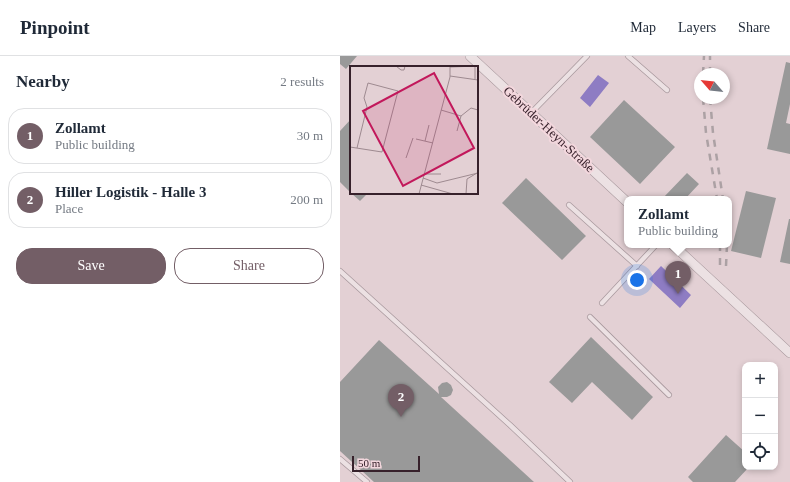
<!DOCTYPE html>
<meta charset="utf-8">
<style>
:root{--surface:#fff;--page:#f6f6f7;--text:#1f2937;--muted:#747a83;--line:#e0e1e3;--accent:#735e66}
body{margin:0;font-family:"Times New Roman",serif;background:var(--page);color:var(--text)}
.controls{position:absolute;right:12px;bottom:12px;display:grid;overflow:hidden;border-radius:8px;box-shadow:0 2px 6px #0003}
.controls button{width:36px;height:36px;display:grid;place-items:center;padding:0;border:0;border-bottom:1px solid var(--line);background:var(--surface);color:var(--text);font:20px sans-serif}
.compass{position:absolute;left:354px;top:12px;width:36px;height:36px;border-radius:50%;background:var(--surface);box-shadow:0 2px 6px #0003;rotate:298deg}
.scale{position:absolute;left:12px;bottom:10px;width:68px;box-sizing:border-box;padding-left:4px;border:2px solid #37212b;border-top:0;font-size:11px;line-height:14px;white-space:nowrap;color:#37212b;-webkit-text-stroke:3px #f3d7dd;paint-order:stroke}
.you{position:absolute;left:297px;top:224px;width:14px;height:14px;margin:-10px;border:3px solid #fff;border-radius:50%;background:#1a73e8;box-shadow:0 0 0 6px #1a73e833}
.badge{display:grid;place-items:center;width:26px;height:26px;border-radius:50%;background:var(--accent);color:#fff;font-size:13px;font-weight:700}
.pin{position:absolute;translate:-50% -33px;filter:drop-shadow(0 1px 2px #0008)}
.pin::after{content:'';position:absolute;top:21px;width:14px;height:12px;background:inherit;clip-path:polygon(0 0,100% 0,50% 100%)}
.popup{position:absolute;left:284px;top:140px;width:108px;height:52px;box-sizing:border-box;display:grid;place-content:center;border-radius:8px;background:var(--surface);filter:drop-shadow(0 1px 3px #0005);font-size:13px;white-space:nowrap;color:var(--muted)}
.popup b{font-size:15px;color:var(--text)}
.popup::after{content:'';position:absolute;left:50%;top:100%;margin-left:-8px;border:8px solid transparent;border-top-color:var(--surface)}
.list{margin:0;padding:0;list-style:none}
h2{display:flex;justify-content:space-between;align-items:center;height:52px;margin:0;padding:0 16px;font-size:17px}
h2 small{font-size:13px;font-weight:400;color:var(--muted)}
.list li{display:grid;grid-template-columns:26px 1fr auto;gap:12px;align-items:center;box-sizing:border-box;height:56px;margin:0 8px 8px;padding:0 8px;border:1px solid var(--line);border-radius:16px}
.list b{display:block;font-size:15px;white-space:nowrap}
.list p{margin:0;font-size:13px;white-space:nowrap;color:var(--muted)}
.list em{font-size:13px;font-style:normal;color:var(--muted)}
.actions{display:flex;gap:8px;padding:12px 16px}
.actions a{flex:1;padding:9px 0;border:1px solid var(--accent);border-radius:16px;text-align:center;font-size:14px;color:var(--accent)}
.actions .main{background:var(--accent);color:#fff}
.icon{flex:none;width:22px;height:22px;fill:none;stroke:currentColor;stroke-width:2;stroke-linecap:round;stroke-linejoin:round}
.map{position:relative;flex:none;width:450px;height:426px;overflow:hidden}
header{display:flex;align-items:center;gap:24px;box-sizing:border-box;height:56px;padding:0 20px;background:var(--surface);border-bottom:1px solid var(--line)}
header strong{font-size:19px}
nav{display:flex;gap:22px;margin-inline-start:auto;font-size:14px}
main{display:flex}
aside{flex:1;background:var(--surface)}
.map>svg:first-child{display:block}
.offices{fill:#8e7cc3}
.industry{fill:#999}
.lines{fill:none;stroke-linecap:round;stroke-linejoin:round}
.lane-casing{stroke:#a9999e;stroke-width:6}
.street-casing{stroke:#a9999e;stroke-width:10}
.lane{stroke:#ece1e3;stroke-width:4.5}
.street{stroke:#ece1e3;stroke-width:9}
.rail{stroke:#aca1a4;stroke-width:2.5;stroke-dasharray:7 7;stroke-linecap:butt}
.labels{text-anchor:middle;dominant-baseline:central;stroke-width:4;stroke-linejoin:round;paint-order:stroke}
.street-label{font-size:13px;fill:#37212b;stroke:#f3d7dd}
.inset-road{fill:none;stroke:#9e8a90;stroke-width:1}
.view{fill:#c2185b;fill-opacity:0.15;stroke:#c2185b;stroke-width:2}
.inset-edge{fill:none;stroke:#37212b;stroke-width:2}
</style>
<header>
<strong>Pinpoint</strong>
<nav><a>Map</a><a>Layers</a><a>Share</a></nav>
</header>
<main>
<aside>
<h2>Nearby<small>2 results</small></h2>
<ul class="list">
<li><span class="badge">1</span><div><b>Zollamt</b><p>Public building</p></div><em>30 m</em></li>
<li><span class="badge">2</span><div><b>Hiller Logistik - Halle 3</b><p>Place</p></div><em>200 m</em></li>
</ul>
<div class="actions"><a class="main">Save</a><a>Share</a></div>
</aside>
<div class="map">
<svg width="450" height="426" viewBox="0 0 450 426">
<rect width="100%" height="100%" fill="#e3d0d4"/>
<path class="offices" d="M 258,19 L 269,27 L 250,51 L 240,42 Z
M 321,210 L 351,239 L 340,252 L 309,223 Z"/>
<path class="industry" d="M 0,0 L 17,0 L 6,13 L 0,8 Z
M 446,6 L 450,7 L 450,48 L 446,67 L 450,68 L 450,98 L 427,93 Z
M 284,44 L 335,91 L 300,128 L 250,81 Z
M 11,63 L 11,137 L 0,126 L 0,75 Z
M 347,117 L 359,128 L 345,143 L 322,143 Z
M 186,122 L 246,180 L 222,204 L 162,147 Z
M 406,135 L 436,142 L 421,202 L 391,195 Z
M 11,137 L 28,137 L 20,145 Z
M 449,163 L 450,163 L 450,208 L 440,206 Z
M 251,281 L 313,341 L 292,364 L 252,326 L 232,347 L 209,326 Z
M 39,284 L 99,338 L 98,331 L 102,327 L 107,326 L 111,329 L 113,334 L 111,339 L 107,341 L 101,341 L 194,426 L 34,426 L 0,395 L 0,326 Z
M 386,379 L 405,396 L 405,411 L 409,411 L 395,426 L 353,426 L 348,421 Z"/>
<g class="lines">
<defs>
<path id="lane" d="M 288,0 L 327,34
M 191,57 L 247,0
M 229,149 L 297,210
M 0,215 L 170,369 L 230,426
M 262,247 L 316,189
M 250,261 L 329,339
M 0,403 L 27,426"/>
<path id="street" d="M 130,0 L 287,146
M 333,189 L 450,297"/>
</defs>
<use href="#lane" class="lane-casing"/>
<use href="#street" class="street-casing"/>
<use href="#lane" class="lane"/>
<use href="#street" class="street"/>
<path class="rail" d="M 363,18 L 364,0
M 370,18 L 370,0
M 363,42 L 366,77 L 377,143
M 370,42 L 373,77 L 383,143
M 380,209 L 380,189
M 386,210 L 387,189"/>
</g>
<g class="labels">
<g class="street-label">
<text transform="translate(209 73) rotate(43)">Gebrüder-Heyn-Straße</text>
</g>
</g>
<g transform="translate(10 10)">
<rect width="128" height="128" fill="#e3d0d4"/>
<path class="inset-road" d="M 46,0 L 51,4 L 54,4 L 55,0M 125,0 L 125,13M 100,1 L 128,0M 100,10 L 128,14M 91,44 L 111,50 L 107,65M 111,50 L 121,42 L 128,44M 66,73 L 83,77M 75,75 L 79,59M 0,81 L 32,86 L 48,25 L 18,17 L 14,32 L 17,41 L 7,82M 56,92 L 63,72M 74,108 L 91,108M 73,112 L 87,117 L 128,107M 71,119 L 103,128M 69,128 L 100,11 L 100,0M 116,128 L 117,113 L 127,107"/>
<path class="view" d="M 84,7 L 124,82 L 53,120 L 13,45 Z"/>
<rect width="128" height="128" class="inset-edge"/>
</g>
</svg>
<div class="controls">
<button>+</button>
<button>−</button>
<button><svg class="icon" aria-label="locate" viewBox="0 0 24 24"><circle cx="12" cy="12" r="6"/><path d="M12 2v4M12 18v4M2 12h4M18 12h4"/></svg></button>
</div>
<svg class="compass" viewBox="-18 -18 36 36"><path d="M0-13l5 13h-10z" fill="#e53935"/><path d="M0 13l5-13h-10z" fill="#747a83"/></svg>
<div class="scale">50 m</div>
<div class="you"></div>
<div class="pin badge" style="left:338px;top:238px">1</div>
<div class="popup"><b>Zollamt</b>Public building</div>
<div class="pin badge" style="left:61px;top:361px">2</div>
</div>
</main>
